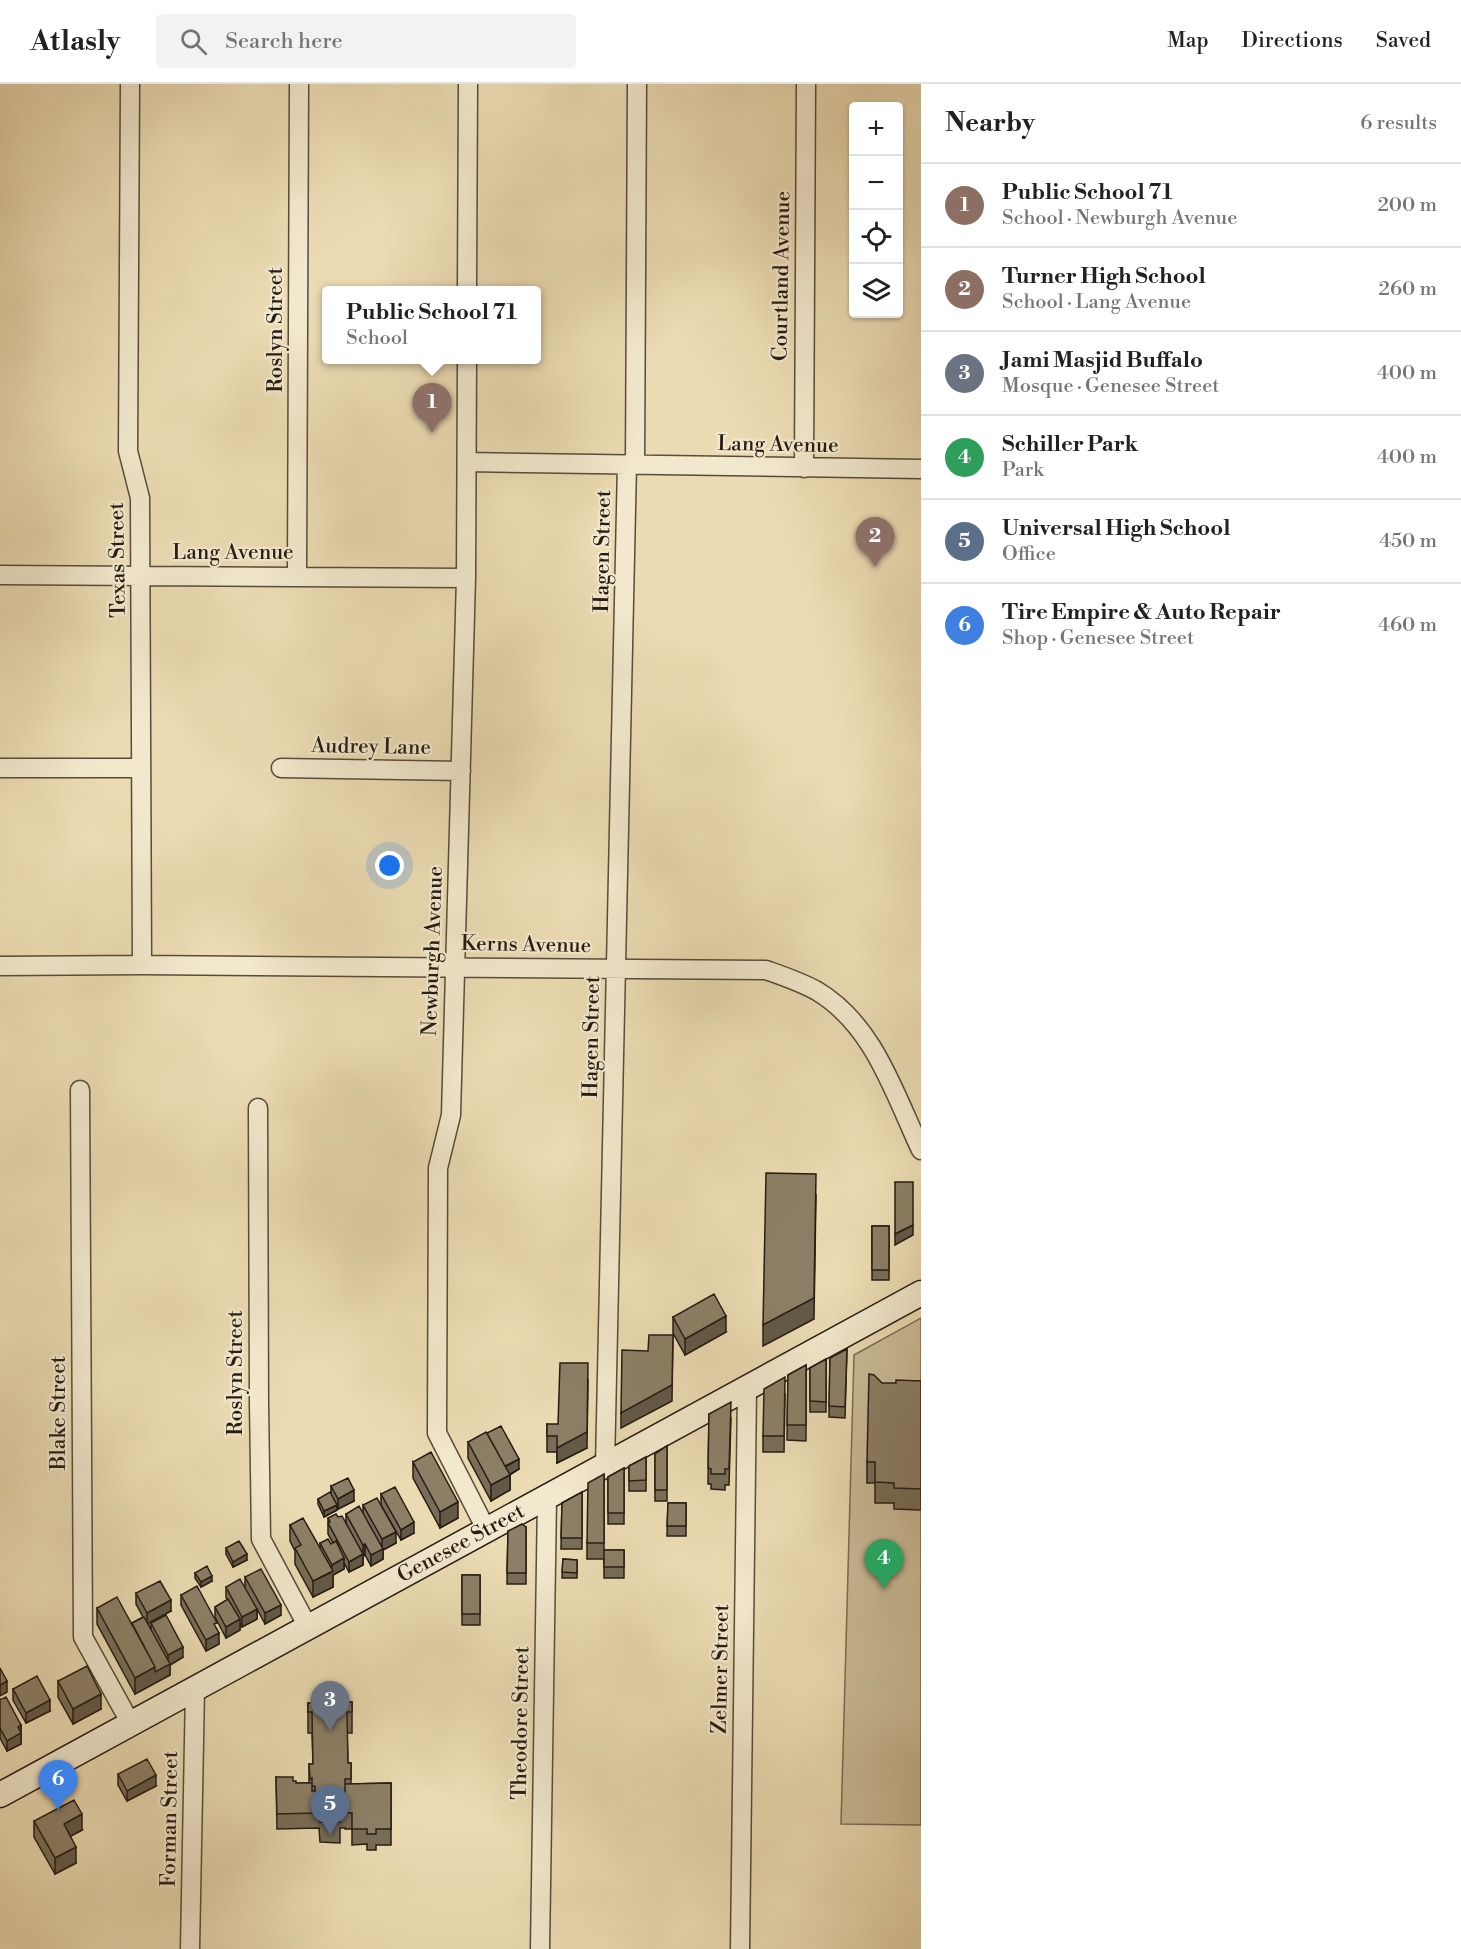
<!DOCTYPE html>
<meta charset="utf-8">
<style>
:root{--surface:#fff;--page:#f2f2f2;--text:#202124;--muted:#757577;--line:#e0e0e0;--accent:#0b8043}
body{margin:0;font-family:"Libre Bodoni",serif;background:var(--page);color:var(--text)}
.controls{position:absolute;right:18px;top:18px;display:grid;overflow:hidden;border-radius:6px;box-shadow:0 2px 4px #0004}
.controls button{width:54px;height:54px;display:grid;place-items:center;padding:0;border:0;border-bottom:2px solid var(--line);background:var(--surface);color:var(--text);font:30px sans-serif}
.you{position:absolute;left:390px;top:782px;width:21px;height:21px;margin:-15px;border:4px solid #fff;border-radius:50%;background:#1a73e8;box-shadow:0 0 0 9px #1a73e833}
.badge{display:grid;place-items:center;width:39px;height:39px;border-radius:50%;background:var(--accent);color:#fff;font-size:20px;font-weight:700}
.pin{position:absolute;translate:-50% -50px;filter:drop-shadow(0 2px 3px #0008)}
.pin::after{content:'';position:absolute;top:32px;width:21px;height:18px;background:inherit;clip-path:polygon(0 0,100% 0,50% 100%)}
.popup{position:absolute;left:322px;top:202px;width:219px;height:78px;box-sizing:border-box;display:grid;place-content:center;border-radius:6px;background:var(--surface);filter:drop-shadow(0 2px 4px #0005);font-size:20px;white-space:nowrap;color:var(--muted)}
.popup b{font-size:22px;color:var(--text)}
.popup::after{content:'';position:absolute;left:50%;top:100%;margin-left:-12px;border:12px solid transparent;border-top-color:var(--surface)}
.list{margin:0;padding:0;list-style:none}
h2{display:flex;justify-content:space-between;align-items:center;height:78px;margin:0;padding:0 24px;font-size:26px}
h2 small{font-size:20px;font-weight:400;color:var(--muted)}
.list li{display:grid;grid-template-columns:39px 1fr auto;gap:18px;align-items:center;box-sizing:border-box;height:84px;padding:0 24px;border-top:2px solid var(--line)}
.list b{display:block;font-size:22px;white-space:nowrap}
.list p{margin:0;font-size:20px;white-space:nowrap;color:var(--muted)}
.list em{font-size:20px;font-style:normal;color:var(--muted)}
.icon{flex:none;width:33px;height:33px;fill:none;stroke:currentColor;stroke-width:2;stroke-linecap:round;stroke-linejoin:round}
.map{position:relative;flex:none;width:921px;height:1865px;overflow:hidden}
header{display:flex;align-items:center;gap:36px;box-sizing:border-box;height:84px;padding:0 30px;background:var(--surface);border-bottom:2px solid var(--line)}
header strong{font-size:28px}
nav{display:flex;gap:33px;margin-inline-start:auto;font-size:21px}
.search{width:420px;height:54px;background:var(--page);display:flex;align-items:center;gap:15px;box-sizing:border-box;padding:0 21px;border-radius:6px;color:var(--muted);font-size:22px}
main{display:flex}
aside{flex:1;background:var(--surface)}
.map>svg:first-child{display:block}
.green{fill:#cabb97;stroke:#786c55;stroke-width:1.5}
.lines{fill:none;stroke-linecap:round;stroke-linejoin:round}
.minor-casing{stroke:#574c3b;stroke-width:21}
.secondary-casing{stroke:#261c13;stroke-width:27}
.minor{stroke:#f2e8cd;stroke-width:18}
.secondary{stroke:#f2e8cd;stroke-width:24}
.wall{fill:#786d58;stroke:#261c13;stroke-width:1.5}
.shaded-wall{fill:#625947;stroke:#261c13;stroke-width:1.5}
.building{fill:#8c7f66;stroke:#261c13;stroke-width:1.5}
.labels{text-anchor:middle;dominant-baseline:central;stroke-width:4.5;stroke-linejoin:round;paint-order:stroke}
.street-label{font-size:21px;fill:#261c13;stroke:#f2e8cd}
</style>
<header>
<strong>Atlasly</strong>
<div class="search"><svg class="icon" aria-label="search" viewBox="0 0 24 24"><circle cx="10" cy="10" r="6"/><path d="M15 15l6 6"/></svg>Search here</div>
<nav><a>Map</a><a>Directions</a><a>Saved</a></nav>
</header>
<main>
<div class="map">
<svg width="921" height="1865" viewBox="0 0 921 1865">
<rect width="100%" height="100%" fill="#ebdbb2"/>
<filter id="stains"><feTurbulence type="fractalNoise" baseFrequency=".00333" numOctaves="4"/><feColorMatrix values="0 0 0 0 .2 0 0 0 0 .09 0 0 0 0 .02 0 0 0 .5 -.17"/></filter>
<radialGradient id="worn" r=".72"><stop offset=".6" stop-color="#630" stop-opacity="0"/><stop offset="1" stop-color="#630" stop-opacity=".3"/></radialGradient>
<path class="green" d="M 921,1234 L 921,1741 L 841,1740 L 854,1271 Z"/>
<g class="lines">
<defs>
<path id="minor" d="M 130,0 L 128,367 L 140,414 L 142,881
M 467,206 L 468,0
M 467,276 L 466,494 L 451,1031 L 438,1084 L 437,1349 L 487,1447
M 467,378 L 921,385
M 635,381 L 637,0
M 804,384 L 806,0
M 0,491 L 466,494
M 297,492 L 299,0
M 0,684 L 141,684
M 281,684 L 461,687
M 0,882 L 142,881 L 766,886 C 783,892 801,898 817,907 C 874,941 894,1009 921,1066
M 80,1006 L 83,1553 L 131,1640
M 258,1024 L 259,1319 L 261,1455 L 308,1543
M 605,1382 L 627,380
M 190,1865 L 195,1605
M 540,1865 L 547,1414
M 740,1865 L 747,1305"/>
<g id="secondary">
<path id="s1" d="M 0,1711 L 921,1209"/>
</g>
</defs>
<use href="#minor" class="minor-casing"/>
<use href="#secondary" class="secondary-casing"/>
<use href="#minor" class="minor"/>
<use href="#secondary" class="secondary"/>
</g>
<path class="wall" d="M 872,1142 L 889,1142 L 889,1196 L 872,1196 Z
M 673,1233 L 726,1248 L 685,1271 L 673,1249 Z
M 847,1265 L 845,1334 L 829,1333 L 830,1274 Z
M 826,1275 L 826,1328 L 810,1328 L 810,1284 Z
M 806,1281 L 806,1357 L 787,1356 L 788,1291 Z
M 921,1297 L 921,1426 L 894,1425 L 894,1419 L 875,1419 L 875,1399 L 867,1399 L 867,1378 L 896,1299 Z
M 785,1309 L 784,1368 L 763,1368 L 763,1352 Z
M 709,1330 L 731,1334 L 729,1401 L 725,1401 L 725,1406 L 711,1405 L 711,1400 L 708,1400 Z
M 547,1340 L 587,1364 L 557,1379 L 557,1368 L 547,1368 Z
M 468,1358 L 519,1385 L 510,1391 L 510,1406 L 491,1417 L 468,1374 Z
M 667,1362 L 667,1417 L 655,1417 L 655,1370 Z
M 646,1373 L 646,1407 L 629,1407 L 629,1382 Z
M 413,1378 L 458,1434 L 440,1444 L 413,1394 Z
M 624,1384 L 624,1440 L 608,1440 L 608,1393 Z
M 604,1390 L 604,1466 L 624,1466 L 624,1494 L 604,1494 L 604,1475 L 587,1475 L 587,1459 Z
M 331,1402 L 354,1417 L 338,1425 L 337,1424 L 337,1426 L 324,1433 L 318,1420 L 318,1415 L 331,1411 Z
M 582,1408 L 582,1465 L 561,1465 L 562,1419 Z
M 381,1410 L 414,1449 L 401,1456 L 381,1421 Z
M 668,1419 L 686,1419 L 686,1452 L 667,1452 Z
M 363,1421 L 396,1459 L 383,1466 L 383,1475 L 371,1482 L 365,1471 L 363,1472 L 363,1481 L 349,1488 L 344,1479 L 344,1485 L 333,1491 L 333,1503 L 313,1513 L 295,1480 L 295,1467 L 290,1457 L 290,1441 L 320,1465 L 320,1459 L 331,1460 L 333,1459 L 328,1450 L 328,1434 L 338,1433 L 346,1439 L 346,1430 L 363,1429 Z
M 526,1443 L 526,1500 L 507,1500 L 508,1447 Z
M 226,1464 L 247,1476 L 233,1483 L 226,1470 Z
M 563,1475 L 577,1476 L 577,1494 L 562,1494 Z
M 195,1489 L 212,1497 L 201,1503 L 195,1494 Z
M 462,1491 L 480,1491 L 480,1541 L 462,1541 Z
M 245,1493 L 281,1531 L 265,1540 L 257,1525 L 257,1535 L 242,1543 L 240,1538 L 240,1546 L 226,1554 L 215,1533 L 215,1523 L 227,1516 L 226,1513 L 226,1503 L 245,1504 Z
M 136,1509 L 171,1527 L 148,1539 L 151,1545 L 151,1539 L 183,1573 L 170,1581 L 170,1591 L 135,1610 L 97,1540 L 97,1524 L 132,1539 L 143,1533 L 136,1520 Z
M 181,1511 L 217,1545 L 219,1560 L 206,1567 L 181,1521 Z
M 58,1597 L 101,1625 L 73,1640 L 58,1613 Z
M 13,1605 L 50,1627 L 26,1639 L 13,1616 Z
M 0,1615 L 21,1641 L 21,1660 L 7,1667 L 0,1654 Z
M 352,1618 L 352,1649 L 347,1649 L 348,1679 L 351,1679 L 351,1700 L 391,1699 L 391,1761 L 376,1761 L 376,1766 L 367,1766 L 367,1760 L 352,1761 L 352,1745 L 345,1745 L 345,1744 L 340,1744 L 340,1759 L 320,1758 L 319,1744 L 277,1745 L 276,1693 L 293,1697 L 296,1699 L 309,1699 L 309,1680 L 313,1680 L 312,1649 L 308,1649 L 308,1619 Z
M 118,1690 L 156,1702 L 127,1717 L 118,1701 Z
M 34,1737 L 82,1746 L 70,1752 L 76,1779 L 55,1790 L 34,1753 Z"/>
<path class="shaded-wall" d="M 816,1110 L 814,1235 L 763,1262 L 763,1241 Z
M 913,1141 L 913,1151 L 895,1161 L 895,1150 Z
M 726,1232 L 726,1248 L 685,1271 L 685,1255 Z
M 673,1251 L 672,1317 L 621,1344 L 621,1329 Z
M 588,1295 L 587,1364 L 557,1379 L 557,1364 Z
M 519,1375 L 519,1385 L 505,1393 L 505,1383 Z
M 510,1391 L 510,1406 L 491,1417 L 491,1401 Z
M 354,1406 L 354,1417 L 338,1425 L 338,1415 Z
M 458,1418 L 458,1434 L 440,1444 L 440,1428 Z
M 337,1421 L 337,1426 L 324,1433 L 324,1427 Z
M 414,1438 L 414,1449 L 401,1456 L 401,1446 Z
M 396,1448 L 396,1459 L 383,1466 L 383,1475 L 371,1482 L 371,1471 L 382,1465 L 382,1455 Z
M 365,1460 L 365,1471 L 363,1472 L 363,1481 L 349,1488 L 349,1478 L 363,1470 L 363,1461 Z
M 247,1470 L 247,1476 L 233,1483 L 233,1478 Z
M 344,1474 L 344,1485 L 333,1491 L 333,1503 L 313,1513 L 313,1497 L 332,1488 L 332,1481 Z
M 212,1492 L 212,1497 L 201,1503 L 201,1498 Z
M 171,1516 L 171,1527 L 147,1540 L 147,1529 Z
M 281,1521 L 281,1531 L 265,1540 L 265,1529 Z
M 257,1525 L 257,1535 L 242,1543 L 242,1533 Z
M 240,1535 L 240,1546 L 226,1554 L 226,1543 Z
M 219,1549 L 219,1560 L 206,1567 L 206,1556 Z
M 183,1563 L 183,1573 L 170,1581 L 170,1591 L 135,1610 L 135,1594 L 155,1583 L 168,1581 L 168,1571 Z
M 7,1597 L 7,1608 L 0,1612 L 0,1601 Z
M 101,1610 L 101,1625 L 73,1640 L 73,1625 Z
M 50,1616 L 50,1627 L 26,1639 L 26,1629 Z
M 21,1641 L 21,1660 L 7,1667 L 7,1657 L 18,1643 Z
M 156,1691 L 156,1702 L 127,1717 L 127,1707 Z
M 82,1730 L 82,1746 L 64,1756 L 64,1740 Z
M 76,1763 L 76,1779 L 55,1790 L 55,1774 Z"/>
<path class="building" d="M 766,1089 L 816,1090 L 814,1214 L 763,1241 Z
M 895,1098 L 913,1098 L 913,1141 L 895,1150 Z
M 872,1142 L 889,1142 L 889,1186 L 872,1186 Z
M 714,1210 L 726,1232 L 685,1255 L 673,1233 Z
M 649,1251 L 673,1251 L 672,1301 L 621,1329 L 622,1266 L 648,1267 Z
M 847,1265 L 845,1323 L 829,1322 L 830,1274 Z
M 826,1275 L 826,1318 L 810,1317 L 810,1284 Z
M 560,1279 L 588,1279 L 587,1348 L 557,1364 L 557,1352 L 547,1352 L 547,1340 L 558,1340 Z
M 806,1281 L 806,1341 L 787,1341 L 788,1291 Z
M 869,1290 L 874,1291 L 882,1299 L 896,1299 L 896,1296 L 921,1297 L 921,1405 L 894,1404 L 894,1399 L 875,1398 L 875,1378 L 867,1378 Z
M 785,1293 L 784,1352 L 763,1352 L 764,1305 Z
M 731,1318 L 729,1385 L 725,1385 L 725,1390 L 711,1390 L 711,1385 L 708,1384 L 709,1330 Z
M 501,1342 L 519,1375 L 505,1382 L 487,1349 Z
M 486,1348 L 510,1391 L 491,1401 L 468,1358 Z
M 667,1362 L 667,1406 L 655,1406 L 655,1370 Z
M 431,1368 L 458,1418 L 440,1428 L 413,1378 Z
M 646,1373 L 646,1396 L 629,1397 L 629,1382 Z
M 624,1384 L 624,1429 L 608,1429 L 608,1393 Z
M 604,1390 L 604,1459 L 587,1459 L 588,1399 Z
M 348,1394 L 354,1406 L 338,1415 L 331,1402 Z
M 395,1403 L 414,1438 L 401,1446 L 381,1410 Z
M 330,1408 L 337,1421 L 324,1427 L 318,1415 Z
M 582,1408 L 582,1454 L 561,1454 L 562,1419 Z
M 377,1414 L 396,1448 L 382,1455 L 363,1421 Z
M 668,1419 L 686,1419 L 686,1442 L 667,1442 Z
M 359,1422 L 383,1465 L 371,1471 L 365,1460 L 363,1461 L 346,1430 Z
M 336,1430 L 338,1433 L 342,1432 L 363,1470 L 349,1478 L 328,1439 L 330,1438 L 328,1434 Z
M 303,1434 L 333,1487 L 313,1497 L 295,1464 L 301,1461 L 290,1441 Z
M 522,1440 L 526,1443 L 526,1489 L 507,1489 L 508,1447 Z
M 328,1455 L 331,1460 L 336,1457 L 344,1474 L 332,1481 L 320,1459 Z
M 239,1457 L 247,1470 L 233,1478 L 226,1464 Z
M 604,1466 L 624,1466 L 624,1483 L 604,1483 Z
M 563,1475 L 577,1476 L 577,1489 L 562,1488 Z
M 207,1482 L 212,1492 L 201,1498 L 195,1489 Z
M 261,1485 L 281,1521 L 265,1529 L 245,1493 Z
M 462,1491 L 480,1491 L 480,1530 L 462,1530 Z
M 240,1495 L 257,1525 L 242,1533 L 226,1503 Z
M 160,1497 L 171,1516 L 147,1529 L 136,1509 Z
M 197,1502 L 217,1539 L 214,1540 L 219,1549 L 206,1556 L 181,1511 Z
M 117,1513 L 155,1583 L 135,1594 L 97,1524 Z
M 228,1515 L 240,1535 L 226,1543 L 215,1523 Z
M 166,1531 L 183,1563 L 168,1571 L 151,1539 Z
M 144,1533 L 170,1580 L 155,1588 L 155,1583 L 132,1539 Z
M 87,1582 L 101,1610 L 73,1625 L 58,1597 Z
M 0,1584 L 7,1597 L 0,1601 Z
M 37,1592 L 50,1616 L 26,1629 L 13,1605 Z
M 6,1613 L 21,1641 L 18,1643 L 21,1649 L 7,1657 L 0,1644 L 0,1615 L 0,1616 Z
M 318,1615 L 339,1615 L 340,1618 L 352,1618 L 352,1628 L 347,1628 L 348,1679 L 351,1679 L 351,1695 L 345,1695 L 345,1723 L 339,1723 L 340,1738 L 320,1738 L 319,1724 L 316,1724 L 315,1702 L 312,1702 L 312,1694 L 310,1695 L 309,1680 L 313,1680 L 312,1628 L 308,1628 L 308,1619 L 318,1619 Z
M 147,1675 L 156,1691 L 127,1707 L 118,1690 Z
M 276,1693 L 293,1693 L 293,1697 L 296,1697 L 296,1699 L 312,1699 L 312,1707 L 315,1707 L 316,1729 L 277,1730 Z
M 391,1699 L 391,1745 L 376,1745 L 376,1750 L 367,1750 L 367,1745 L 352,1745 L 352,1729 L 345,1729 L 345,1700 Z
M 74,1716 L 82,1730 L 64,1740 L 76,1763 L 55,1774 L 34,1737 Z"/>
<g class="labels">
<g class="street-label">
<text transform="translate(782 192) rotate(-89)">Courtland Avenue</text>
<text transform="translate(276 246) rotate(-90)">Roslyn Street</text>
<text transform="translate(778 361) rotate(1)">Lang Avenue</text>
<text transform="translate(603 467) rotate(-89)">Hagen Street</text>
<text x="233" y="469">Lang Avenue</text>
<text transform="translate(118 476) rotate(-91)">Texas Street</text>
<text transform="translate(371 663) rotate(1)">Audrey Lane</text>
<text transform="translate(526 861) rotate(1)">Kerns Avenue</text>
<text transform="translate(433 867) rotate(-88)">Newburgh Avenue</text>
<text transform="translate(592 953) rotate(-89)">Hagen Street</text>
<text transform="translate(236 1289) rotate(-90)">Roslyn Street</text>
<text transform="translate(59 1329) rotate(-90)">Blake Street</text>
<text stroke="none"><textPath href="#s1" startOffset="525">Genesee Street</textPath></text>
<text transform="translate(721 1585) rotate(-89)">Zelmer Street</text>
<text transform="translate(521 1639) rotate(-89)">Theodore Street</text>
<text transform="translate(170 1735) rotate(-89)">Forman Street</text>
</g>
</g>
<rect width="100%" height="100%" filter="url(#stains)"/>
<rect width="100%" height="100%" fill="url(#worn)"/>
</svg>
<div class="controls">
<button>+</button>
<button>−</button>
<button><svg class="icon" aria-label="locate" viewBox="0 0 24 24"><circle cx="12" cy="12" r="6"/><path d="M12 2v4M12 18v4M2 12h4M18 12h4"/></svg></button>
<button><svg class="icon" aria-label="layers" viewBox="0 0 24 24"><path d="M12 4l9 5-9 5-9-5zM3 14l9 5 9-5"/></svg></button>
</div>
<div class="you"></div>
<div class="pin badge" style="left:432px;top:349px;background:#8d6e63">1</div>
<div class="popup"><b>Public School 71</b>School</div>
<div class="pin badge" style="left:875px;top:483px;background:#8d6e63">2</div>
<div class="pin badge" style="left:330px;top:1647px;background:#6b7280">3</div>
<div class="pin badge" style="left:884px;top:1505px;background:#2e9e5b">4</div>
<div class="pin badge" style="left:330px;top:1751px;background:#5c6f8a">5</div>
<div class="pin badge" style="left:58px;top:1726px;background:#3f7fe0">6</div>
</div>
<aside>
<h2>Nearby<small>6 results</small></h2>
<ul class="list">
<li><span class="badge" style="background:#8d6e63">1</span><div><b>Public School 71</b><p>School · Newburgh Avenue</p></div><em>200 m</em></li>
<li><span class="badge" style="background:#8d6e63">2</span><div><b>Turner High School</b><p>School · Lang Avenue</p></div><em>260 m</em></li>
<li><span class="badge" style="background:#6b7280">3</span><div><b>Jami Masjid Buffalo</b><p>Mosque · Genesee Street</p></div><em>400 m</em></li>
<li><span class="badge" style="background:#2e9e5b">4</span><div><b>Schiller Park</b><p>Park</p></div><em>400 m</em></li>
<li><span class="badge" style="background:#5c6f8a">5</span><div><b>Universal High School</b><p>Office</p></div><em>450 m</em></li>
<li><span class="badge" style="background:#3f7fe0">6</span><div><b>Tire Empire &amp; Auto Repair</b><p>Shop · Genesee Street</p></div><em>460 m</em></li>
</ul>
</aside>
</main>
